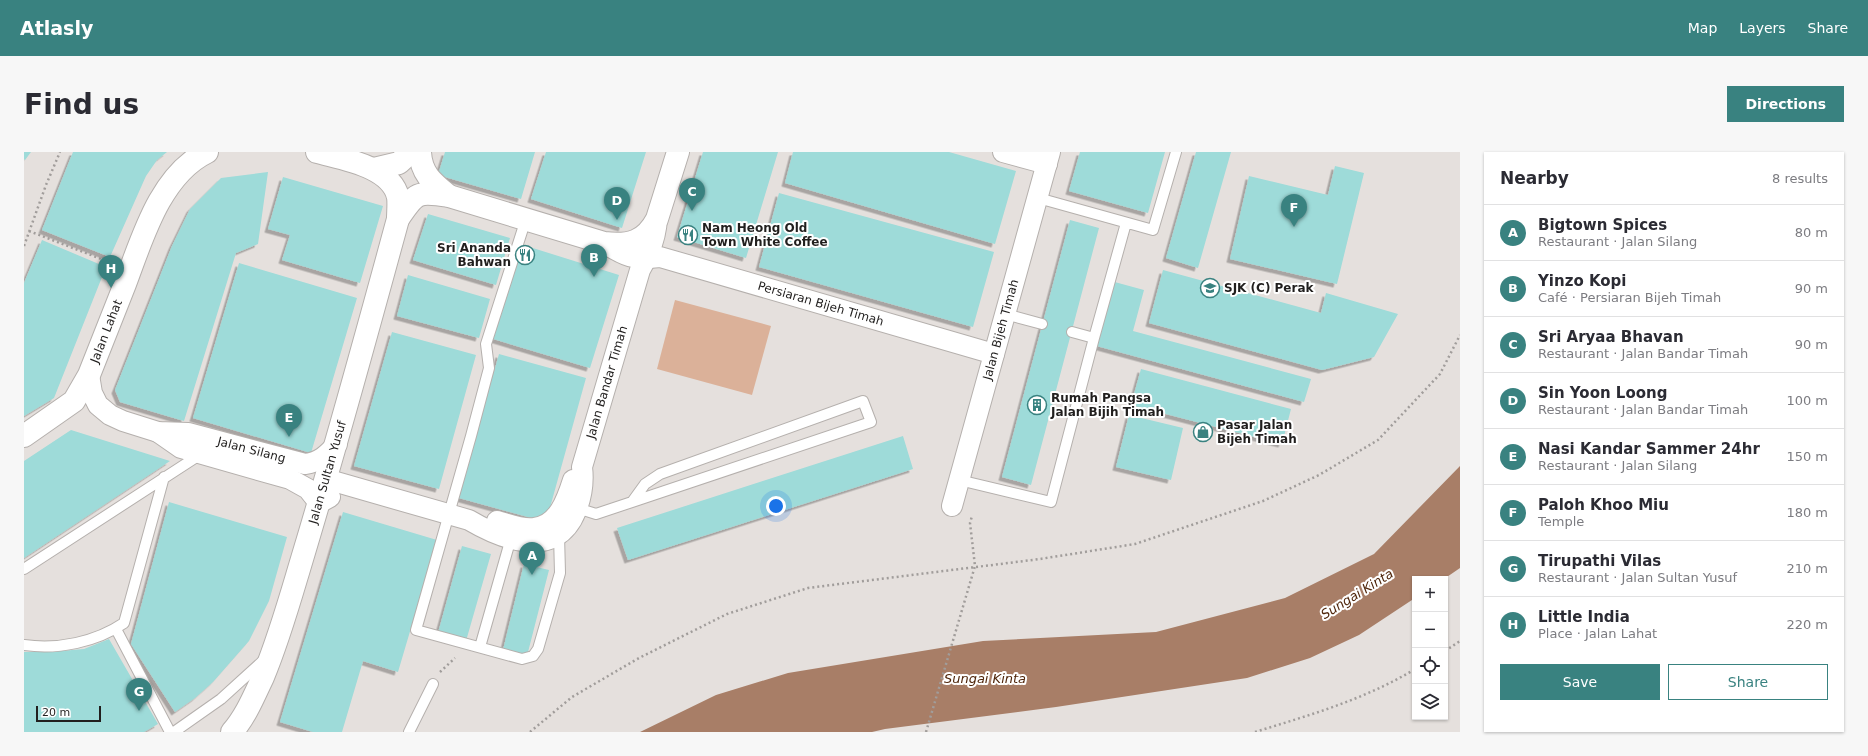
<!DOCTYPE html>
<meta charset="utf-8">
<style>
:root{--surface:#fff;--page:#f7f7f7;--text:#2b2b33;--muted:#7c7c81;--line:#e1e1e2;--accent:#398280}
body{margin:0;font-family:"DejaVu Sans",sans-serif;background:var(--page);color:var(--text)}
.controls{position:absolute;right:12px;bottom:12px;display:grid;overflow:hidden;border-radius:0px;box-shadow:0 1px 3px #0004}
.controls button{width:36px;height:36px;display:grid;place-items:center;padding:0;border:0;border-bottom:1px solid var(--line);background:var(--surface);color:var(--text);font:20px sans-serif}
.scale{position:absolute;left:12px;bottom:10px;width:65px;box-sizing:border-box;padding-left:4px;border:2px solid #211f1e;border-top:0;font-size:11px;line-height:14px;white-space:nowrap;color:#211f1e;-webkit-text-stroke:3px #fff;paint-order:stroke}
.you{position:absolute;left:752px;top:354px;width:14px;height:14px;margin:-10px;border:3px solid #fff;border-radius:50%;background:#1a73e8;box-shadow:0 0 0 6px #1a73e833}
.badge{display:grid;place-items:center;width:26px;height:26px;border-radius:50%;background:var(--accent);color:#fff;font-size:13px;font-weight:700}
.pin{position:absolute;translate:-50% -33px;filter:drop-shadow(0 1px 2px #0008)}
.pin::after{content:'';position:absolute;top:21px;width:14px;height:12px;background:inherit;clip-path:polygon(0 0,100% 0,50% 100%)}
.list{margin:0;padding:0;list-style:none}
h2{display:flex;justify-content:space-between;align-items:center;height:52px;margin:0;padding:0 16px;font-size:17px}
h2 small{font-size:13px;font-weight:400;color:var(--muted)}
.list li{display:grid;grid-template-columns:26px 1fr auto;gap:12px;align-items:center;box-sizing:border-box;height:56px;padding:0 16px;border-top:1px solid var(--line)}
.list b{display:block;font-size:15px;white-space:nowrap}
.list p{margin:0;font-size:13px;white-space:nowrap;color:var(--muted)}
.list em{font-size:13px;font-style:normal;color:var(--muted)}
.actions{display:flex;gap:8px;padding:12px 16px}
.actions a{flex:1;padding:9px 0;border:1px solid var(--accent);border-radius:0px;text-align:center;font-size:14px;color:var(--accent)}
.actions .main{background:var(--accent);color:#fff}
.icon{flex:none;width:22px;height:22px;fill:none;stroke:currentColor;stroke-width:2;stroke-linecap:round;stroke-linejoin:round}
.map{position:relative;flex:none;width:1436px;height:580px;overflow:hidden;border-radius:0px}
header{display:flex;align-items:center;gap:24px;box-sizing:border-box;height:56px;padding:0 20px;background:var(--accent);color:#fff}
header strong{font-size:19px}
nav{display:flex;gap:22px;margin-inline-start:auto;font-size:14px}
.intro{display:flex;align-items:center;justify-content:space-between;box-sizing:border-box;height:96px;padding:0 24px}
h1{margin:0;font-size:28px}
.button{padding:10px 18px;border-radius:0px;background:var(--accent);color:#fff;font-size:14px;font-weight:700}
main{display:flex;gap:24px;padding:0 24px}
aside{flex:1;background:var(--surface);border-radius:0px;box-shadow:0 1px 3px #0004}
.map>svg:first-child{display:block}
.green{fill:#dbb199}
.water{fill:#a87e67}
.building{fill:#9edbd9;filter:url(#shadow)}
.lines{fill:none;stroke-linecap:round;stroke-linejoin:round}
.lane-casing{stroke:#b5b0ad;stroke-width:12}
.street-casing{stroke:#b5b0ad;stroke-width:22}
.secondary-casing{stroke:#b5b0ad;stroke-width:24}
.path{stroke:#a19d9b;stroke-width:2.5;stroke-dasharray:2 3;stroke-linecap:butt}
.lane{stroke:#fff;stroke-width:10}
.street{stroke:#fff;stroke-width:20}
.secondary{stroke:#fff;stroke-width:22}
.labels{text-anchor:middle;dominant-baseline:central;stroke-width:4;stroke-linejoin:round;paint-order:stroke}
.poi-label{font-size:12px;font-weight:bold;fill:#211f1e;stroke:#fff;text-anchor:start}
.street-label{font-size:12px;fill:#211f1e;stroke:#fff}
.water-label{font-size:13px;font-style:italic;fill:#4f250a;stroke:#fff}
</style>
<header>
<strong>Atlasly</strong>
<nav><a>Map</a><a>Layers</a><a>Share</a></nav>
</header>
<div class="intro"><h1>Find us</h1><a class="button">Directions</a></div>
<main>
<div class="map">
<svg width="1436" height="580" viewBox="0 0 1436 580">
<defs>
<filter id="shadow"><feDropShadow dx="-3.5" dy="3.5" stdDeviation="0" flood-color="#0004"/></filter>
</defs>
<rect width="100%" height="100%" fill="#e5e0dd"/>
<path class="green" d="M 651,148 L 747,174 L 728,243 L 633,217 Z"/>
<path class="water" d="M 1436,314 L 1436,416 L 1420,427 L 1391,427 L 1391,446 L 1335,483 L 1286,506 L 1223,526 L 1032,555 L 861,577 L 848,580 L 616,580 L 692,543 L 764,521 L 959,489 L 1132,480 L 1261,446 L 1350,402 Z"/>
<path class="building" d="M 0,0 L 7,0 L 1,8 L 0,7 Z
M 49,0 L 143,0 L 133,8 L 122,24 L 86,105 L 18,78 Z
M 421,0 L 511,0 L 497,47 L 414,23 Z
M 522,0 L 622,0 L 598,76 L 507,47 Z
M 679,0 L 754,0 L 722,106 L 653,85 Z
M 769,0 L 925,0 L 992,19 L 971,92 L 761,31 Z
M 1056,0 L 1141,0 L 1124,61 L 1045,39 Z
M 1172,0 L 1207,0 L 1174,116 L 1142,106 Z
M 1311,14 L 1340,21 L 1313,132 L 1206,107 L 1225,24 L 1304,43 Z
M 244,20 L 234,92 L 212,101 L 160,269 L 96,250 L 91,238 L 148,94 L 166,57 L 197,26 Z
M 259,25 L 359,54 L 336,131 L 258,108 L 266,83 L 244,77 Z
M 755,41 L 970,100 L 949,175 L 735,115 Z
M 404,62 L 486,86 L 472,133 L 389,108 Z
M 1046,68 L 1075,76 L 1007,333 L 978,325 Z
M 18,88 L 82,115 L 30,246 L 0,264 L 0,131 Z
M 496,92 L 595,123 L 566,216 L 466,186 Z
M 215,111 L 333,146 L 287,301 L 169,266 Z
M 1139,118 L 1297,161 L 1302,141 L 1374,162 L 1350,205 L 1298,218 L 1125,171 Z
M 384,123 L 466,147 L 455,186 L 373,164 Z
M 1087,129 L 1120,138 L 1109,179 L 1287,227 L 1280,250 L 1069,193 Z
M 368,180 L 452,203 L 415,337 L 330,314 Z
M 475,202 L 562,226 L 522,370 L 435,346 Z
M 1117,217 L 1267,257 L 1258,292 L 1107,253 Z
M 1105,263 L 1159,276 L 1147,328 L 1092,315 Z
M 47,278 L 146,309 L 0,406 L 0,309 Z
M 879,284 L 889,317 L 604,408 L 593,376 Z
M 145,350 L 263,385 L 245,449 L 225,489 L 189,530 L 171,546 L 151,560 L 107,492 Z
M 319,360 L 413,388 L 374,520 L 339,509 L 318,580 L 289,580 L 256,570 Z
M 438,394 L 467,402 L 442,489 L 414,481 Z
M 500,412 L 525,418 L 503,504 L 479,498 Z
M 85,487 L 134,572 L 120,580 L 0,580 L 0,500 L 25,500 L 60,497 Z"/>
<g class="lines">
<defs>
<path id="lane" d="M 1014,46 L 1129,78 L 1152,0
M 502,67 L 462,192 L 465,216 L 447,284 L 392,478 L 498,507 L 509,504 L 514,497 L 536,421 L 535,383
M 981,162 L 1018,172
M 1048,180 L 1070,186
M 935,328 L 1027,350 L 1070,186 L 1102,71
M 553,356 L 572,362 L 608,350 L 847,270 L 839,249 L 636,322 L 621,332 L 608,350
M 0,417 L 177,302
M 92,477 L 146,580
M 0,493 C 34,498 72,490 100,471 L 140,325
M 456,495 L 487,386
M 150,580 L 197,547 L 241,507
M 385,580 L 409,532"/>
<g id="street">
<path d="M 979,0 L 1023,12"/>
<path id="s1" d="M 580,91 C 602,105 609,108 636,105 L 970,202"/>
<path id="s2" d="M 65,223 L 68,241 L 74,253 L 86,263 L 99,269 L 134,280 L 164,281 L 281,312 C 296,310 303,303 313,292"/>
<path d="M 134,280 L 157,296 L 266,327 L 284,337 L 295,351 L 306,345"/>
<path id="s3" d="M 302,327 L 445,368 C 479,388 532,409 552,359 C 558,344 560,331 558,315 L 616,118 C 626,101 632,86 633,67"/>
<path id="s4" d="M 928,354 L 1026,0"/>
<path d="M 473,369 C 484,372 499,378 510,376 C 534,374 543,347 549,328"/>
</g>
<g id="secondary">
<path d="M 396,0 C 397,22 409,31 425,44"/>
<path d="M 350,17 L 375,11 L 387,0"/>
<path d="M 374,67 C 392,40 393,39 425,44 L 580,91 C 605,94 621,90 633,67 L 654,0"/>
<path id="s5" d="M 0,284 L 50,249 L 65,223 C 77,193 89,162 101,132 C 118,87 136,23 183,0"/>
<path id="s6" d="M 208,580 C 222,564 230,544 239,525 C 255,487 266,447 278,407 C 312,294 343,181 374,67 C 374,60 375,51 374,45 C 367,14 318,7 293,0"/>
</g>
</defs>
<use href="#lane" class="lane-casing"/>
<use href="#street" class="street-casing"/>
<use href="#secondary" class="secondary-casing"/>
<path class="path" d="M 5,79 L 85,110
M 0,94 L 22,33 L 36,0
M 1421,499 L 1436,489
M 416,520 L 431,506
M 506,580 L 548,545 L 615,506 L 703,462 L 784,436 L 1016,407 L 1111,392 L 1239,349 L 1295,323 L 1354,288 L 1416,222 L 1436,183
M 902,580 L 951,414 L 946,371 L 948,364
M 1231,580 C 1286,563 1342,547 1391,517"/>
<use href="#lane" class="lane"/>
<use href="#street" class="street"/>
<use href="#secondary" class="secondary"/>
</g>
<defs>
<symbol id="restaurant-ring" viewBox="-11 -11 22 22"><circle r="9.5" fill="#fff" stroke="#398280" stroke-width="1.5"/><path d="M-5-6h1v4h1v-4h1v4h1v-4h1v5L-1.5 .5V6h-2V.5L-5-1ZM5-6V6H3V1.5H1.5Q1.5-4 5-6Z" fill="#398280"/></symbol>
<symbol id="school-ring" viewBox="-11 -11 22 22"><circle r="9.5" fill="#fff" stroke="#398280" stroke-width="1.5"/><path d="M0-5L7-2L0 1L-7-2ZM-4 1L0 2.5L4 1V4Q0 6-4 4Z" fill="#398280"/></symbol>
<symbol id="building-ring" viewBox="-11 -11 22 22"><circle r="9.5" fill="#fff" stroke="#398280" stroke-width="1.5"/><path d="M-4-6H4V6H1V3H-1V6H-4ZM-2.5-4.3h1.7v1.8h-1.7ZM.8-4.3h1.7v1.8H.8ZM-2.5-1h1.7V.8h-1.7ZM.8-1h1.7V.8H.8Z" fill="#398280"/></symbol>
<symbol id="shop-ring" viewBox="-11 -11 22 22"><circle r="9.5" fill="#fff" stroke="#398280" stroke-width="1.5"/><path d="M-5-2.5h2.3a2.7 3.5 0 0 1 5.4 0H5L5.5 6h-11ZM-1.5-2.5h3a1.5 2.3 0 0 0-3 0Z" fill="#398280"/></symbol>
</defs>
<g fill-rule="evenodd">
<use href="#restaurant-ring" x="653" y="72" width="22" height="22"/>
<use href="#restaurant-ring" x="490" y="92" width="22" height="22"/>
<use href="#school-ring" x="1175" y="125" width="22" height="22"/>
<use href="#building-ring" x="1002" y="242" width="22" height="22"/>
<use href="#shop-ring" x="1168" y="269" width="22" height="22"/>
</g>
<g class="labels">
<g class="poi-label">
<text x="678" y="76">Nam Heong Old<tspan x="678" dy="14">Town White Coffee</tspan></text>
<text x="487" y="96" text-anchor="end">Sri Ananda<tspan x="487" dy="14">Bahwan</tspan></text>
<text x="1200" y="136">SJK (C) Perak</text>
<text x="1027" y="246">Rumah Pangsa<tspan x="1027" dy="14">Jalan Bijih Timah</tspan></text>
<text x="1193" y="273">Pasar Jalan<tspan x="1193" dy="14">Bijeh Timah</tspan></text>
</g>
<g class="street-label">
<text stroke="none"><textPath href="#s1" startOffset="227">Persiaran Bijeh Timah</textPath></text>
<text stroke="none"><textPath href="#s4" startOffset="183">Jalan Bijeh Timah</textPath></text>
<text stroke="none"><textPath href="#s5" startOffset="138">Jalan Lahat</textPath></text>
<text stroke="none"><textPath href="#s3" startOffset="407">Jalan Bandar Timah</textPath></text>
<text stroke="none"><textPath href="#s2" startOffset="194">Jalan Silang</textPath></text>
<text stroke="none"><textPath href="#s6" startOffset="278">Jalan Sultan Yusuf</textPath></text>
</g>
<g class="water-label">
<text transform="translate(1333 442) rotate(-32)">Sungai Kinta</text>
<text x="961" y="526">Sungai Kinta</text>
</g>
</g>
</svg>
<div class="controls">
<button>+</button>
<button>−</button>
<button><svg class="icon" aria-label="locate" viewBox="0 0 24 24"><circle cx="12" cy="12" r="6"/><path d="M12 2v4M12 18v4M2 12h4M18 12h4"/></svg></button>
<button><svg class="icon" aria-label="layers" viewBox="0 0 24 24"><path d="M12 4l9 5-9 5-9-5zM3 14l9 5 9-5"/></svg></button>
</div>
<div class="scale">20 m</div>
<div class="you"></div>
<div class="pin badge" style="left:508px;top:423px">A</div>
<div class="pin badge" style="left:570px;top:125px">B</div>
<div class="pin badge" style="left:668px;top:59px">C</div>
<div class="pin badge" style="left:593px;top:68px">D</div>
<div class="pin badge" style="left:265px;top:285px">E</div>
<div class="pin badge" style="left:1270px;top:75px">F</div>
<div class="pin badge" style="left:115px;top:559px">G</div>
<div class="pin badge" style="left:87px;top:136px">H</div>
</div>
<aside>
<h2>Nearby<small>8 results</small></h2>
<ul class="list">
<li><span class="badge">A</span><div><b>Bigtown Spices</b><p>Restaurant · Jalan Silang</p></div><em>80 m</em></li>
<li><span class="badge">B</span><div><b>Yinzo Kopi</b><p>Café · Persiaran Bijeh Timah</p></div><em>90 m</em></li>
<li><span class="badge">C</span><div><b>Sri Aryaa Bhavan</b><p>Restaurant · Jalan Bandar Timah</p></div><em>90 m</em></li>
<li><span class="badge">D</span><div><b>Sin Yoon Loong</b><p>Restaurant · Jalan Bandar Timah</p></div><em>100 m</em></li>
<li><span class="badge">E</span><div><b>Nasi Kandar Sammer 24hr</b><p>Restaurant · Jalan Silang</p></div><em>150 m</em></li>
<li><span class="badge">F</span><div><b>Paloh Khoo Miu</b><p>Temple</p></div><em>180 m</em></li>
<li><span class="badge">G</span><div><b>Tirupathi Vilas</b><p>Restaurant · Jalan Sultan Yusuf</p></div><em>210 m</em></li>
<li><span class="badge">H</span><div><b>Little India</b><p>Place · Jalan Lahat</p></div><em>220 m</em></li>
</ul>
<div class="actions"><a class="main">Save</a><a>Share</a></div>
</aside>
</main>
